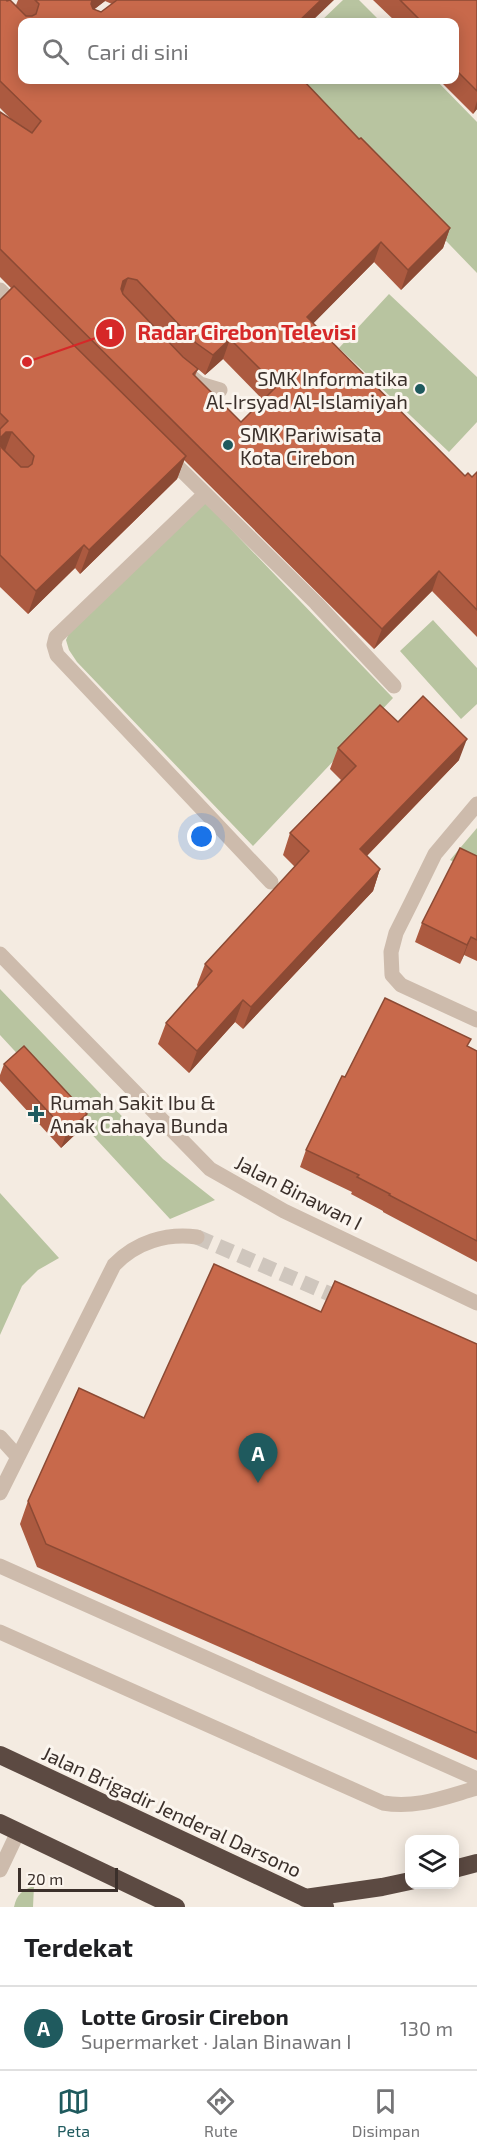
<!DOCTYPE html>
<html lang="id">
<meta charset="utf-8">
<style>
:root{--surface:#fff;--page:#f6f6f6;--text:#202124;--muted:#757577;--line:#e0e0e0;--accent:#1f5a5e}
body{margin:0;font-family:"Exo 2",sans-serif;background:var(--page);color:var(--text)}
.controls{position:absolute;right:18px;bottom:18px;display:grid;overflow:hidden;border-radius:12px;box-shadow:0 3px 15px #0003}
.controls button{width:54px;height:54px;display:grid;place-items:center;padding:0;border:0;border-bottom:2px solid var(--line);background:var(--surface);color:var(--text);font:30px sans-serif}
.scale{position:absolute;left:18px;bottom:15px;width:100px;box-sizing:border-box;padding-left:6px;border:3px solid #3b302b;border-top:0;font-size:16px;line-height:21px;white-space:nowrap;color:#3b302b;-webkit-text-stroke:4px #fbf5ee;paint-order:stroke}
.you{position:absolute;left:202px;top:837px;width:21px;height:21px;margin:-15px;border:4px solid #fff;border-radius:50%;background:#1a73e8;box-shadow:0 0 0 9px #1a73e833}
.badge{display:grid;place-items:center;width:39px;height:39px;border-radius:50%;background:var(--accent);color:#fff;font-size:20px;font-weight:700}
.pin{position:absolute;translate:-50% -50px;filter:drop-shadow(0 2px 3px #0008)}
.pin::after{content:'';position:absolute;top:32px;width:21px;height:18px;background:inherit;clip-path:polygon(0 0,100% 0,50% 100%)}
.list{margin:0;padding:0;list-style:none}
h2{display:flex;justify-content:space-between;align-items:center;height:78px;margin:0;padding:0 24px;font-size:26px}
h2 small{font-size:20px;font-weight:400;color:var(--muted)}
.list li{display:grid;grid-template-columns:39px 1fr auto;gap:18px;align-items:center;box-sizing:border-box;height:84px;padding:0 24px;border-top:2px solid var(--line)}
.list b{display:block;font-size:22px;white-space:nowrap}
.list p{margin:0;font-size:20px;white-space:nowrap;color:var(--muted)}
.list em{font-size:20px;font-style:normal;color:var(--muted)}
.icon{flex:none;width:33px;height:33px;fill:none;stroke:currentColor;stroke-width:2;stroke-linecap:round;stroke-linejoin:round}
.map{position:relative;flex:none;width:477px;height:1907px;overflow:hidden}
.search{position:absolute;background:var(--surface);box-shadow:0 3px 15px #0003;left:18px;right:18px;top:18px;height:66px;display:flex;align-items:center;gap:15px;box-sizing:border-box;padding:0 21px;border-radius:12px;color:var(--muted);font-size:22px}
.sheet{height:162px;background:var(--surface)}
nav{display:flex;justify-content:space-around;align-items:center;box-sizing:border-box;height:84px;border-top:2px solid var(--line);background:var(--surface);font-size:16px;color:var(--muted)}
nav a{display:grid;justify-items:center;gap:3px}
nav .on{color:var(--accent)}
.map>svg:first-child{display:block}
.green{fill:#b8c4a0}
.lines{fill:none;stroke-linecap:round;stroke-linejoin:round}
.minor-tunnel{stroke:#cfc6bd;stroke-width:15;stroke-dasharray:15 8;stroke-linecap:butt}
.minor{stroke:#cdbbac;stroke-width:15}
.highway{stroke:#5c4a42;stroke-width:18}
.wall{fill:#ac5a40;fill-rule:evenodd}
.shaded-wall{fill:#8c4a34}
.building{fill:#c8694b;stroke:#8c4a34;stroke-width:1.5;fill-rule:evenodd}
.poi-dot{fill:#1f5a5e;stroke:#fbf5ee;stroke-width:2}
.labels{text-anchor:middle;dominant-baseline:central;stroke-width:6;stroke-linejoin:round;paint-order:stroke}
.poi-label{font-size:20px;fill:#3b302b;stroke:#fbf5ee;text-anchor:start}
.street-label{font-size:20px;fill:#3b302b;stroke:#fbf5ee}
.leader{fill:none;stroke:#d62828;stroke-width:2}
.callout-dot{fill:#d62828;stroke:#fbf5ee;stroke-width:2}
.mark-label{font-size:18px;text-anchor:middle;font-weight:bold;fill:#fff}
.callout-label{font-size:21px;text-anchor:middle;font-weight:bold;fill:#d62828;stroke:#fbf5ee;stroke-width:6;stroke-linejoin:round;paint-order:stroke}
</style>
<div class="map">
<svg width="477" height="1907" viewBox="0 0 477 1907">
<rect width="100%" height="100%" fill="#f4ebe1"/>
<path class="green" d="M 343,0 L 359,0 L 381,22 L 320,22 Z
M 291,80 L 436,80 L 477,122 L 477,273 Z
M 389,294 L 477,377 L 477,422 L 449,452 L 339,348 Z
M 205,502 L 393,698 L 253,846 L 77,662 L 69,650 L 66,640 L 69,633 Z
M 433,620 L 477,668 L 477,704 L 461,719 L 400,651 Z
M 477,828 L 477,873 L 450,860 Z
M 0,989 L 163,1159 L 215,1200 L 170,1219 L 0,1035 Z
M 0,1193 L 59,1258 L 38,1270 L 22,1286 L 0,1335 Z
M 34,1886 L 33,1907 L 14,1907 C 17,1894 22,1890 34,1886 Z"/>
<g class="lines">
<path class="minor-tunnel" d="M 197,1237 L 346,1301"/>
<path class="minor" d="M 0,290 L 19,310
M 188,374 L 200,384 L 220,390
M 166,455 L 316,603 L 394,686
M 205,494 L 56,637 L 54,645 L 57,655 L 271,882
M 477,804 L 435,854 L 411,903 L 396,933 L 391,952 L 392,975 L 401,985 L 477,1020
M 0,954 L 210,1169 L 284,1211 L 477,1303
M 0,1437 L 18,1457
M 0,1493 L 114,1265 C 136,1242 166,1233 197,1237
M 0,1566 L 477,1779
M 0,1632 L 383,1803 C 416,1809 445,1797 477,1788
M 0,1870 L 18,1832"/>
<path class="highway" d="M 0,1755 L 325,1907
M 0,1823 L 176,1907
M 454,1869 L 477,1863
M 305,1898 L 382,1887 L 410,1881"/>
</g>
<path class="wall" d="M 0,0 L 16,5 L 18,0 L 334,0 L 22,22 L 359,139 L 450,228 L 443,248 L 401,290 L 374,262 L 313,323 L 465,476 L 472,477 L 477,472 L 477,637 L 432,591 L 374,649 L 184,460 L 177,479 L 80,574 L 75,568 L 28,614 L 0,587 L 0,300 L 11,288 L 0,277 L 0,112 L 12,120 L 0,108 ZM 105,1 L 112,4 L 101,12 L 94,9 ZM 223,359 L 263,400 L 241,422 L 195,376 L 198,369 L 205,375 Z
M 373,0 L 477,0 L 477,109 L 473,114 L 439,80 L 454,80 L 454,22 L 396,22 Z
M 398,722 L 459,760 L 367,856 L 380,869 L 373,891 L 243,1029 L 235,1022 L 189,1073 L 158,1044 L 166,1023 L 198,987 L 197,985 L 205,964 L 295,867 L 283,855 L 290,833 L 341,780 L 330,769 L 338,748 Z
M 477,856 L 477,961 L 464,955 L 460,964 L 415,942 L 422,923 Z
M 468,1046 L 477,1051 L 477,1262 L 383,1212 L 383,1211 L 351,1194 L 352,1192 L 300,1167 L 306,1150 L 345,1077 Z
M 4,1064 L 81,1129 L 61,1148 L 0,1081 L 0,1075 Z
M 321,1312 L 477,1344 L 477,1760 L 37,1567 L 20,1524 L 28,1501 L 144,1418 Z"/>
<path class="shaded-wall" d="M 92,0 L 105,0 L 105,1 L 87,15 Z
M 321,0 L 334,0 L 311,22 L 298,22 Z
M 477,101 L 477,109 L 473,114 Z
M 450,228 L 443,248 L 401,290 L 408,270 Z
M 381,242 L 374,262 L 300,337 L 307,317 Z
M 128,278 L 121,298 L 115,301 L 123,281 Z
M 230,339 L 223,359 L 205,375 L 213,355 Z
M 6,432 L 12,432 L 3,456 L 0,456 L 0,438 Z
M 186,456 L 177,479 L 80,574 L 89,550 Z
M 84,545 L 75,568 L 28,614 L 36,591 Z
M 439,571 L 432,591 L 374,649 L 382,629 Z
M 467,739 L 459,760 L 352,871 L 360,849 Z
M 380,869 L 373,891 L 243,1029 L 251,1007 Z
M 471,937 L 464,955 L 460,964 L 467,945 Z
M 243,1000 L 235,1022 L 189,1073 L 197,1051 Z
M 87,1114 L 81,1129 L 61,1148 L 67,1132 Z"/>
<path class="building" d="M 0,0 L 6,0 L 7,1 L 10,0 L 26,16 L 32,16 L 36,14 L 39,4 L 35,0 L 92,0 L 91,4 L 93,9 L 101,12 L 117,0 L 321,0 L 298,22 L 22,22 L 22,80 L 303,80 L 359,139 L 361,138 L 450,228 L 408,270 L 381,242 L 307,317 L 465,476 L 468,473 L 472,477 L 477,472 L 477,610 L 439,571 L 382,629 L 0,249 L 0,112 L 32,133 L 41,121 L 0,81 ZM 128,278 L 137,280 L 196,343 L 213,355 L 230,339 L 277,386 L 241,422 L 193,374 L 198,369 L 183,357 L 123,294 L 121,289 L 123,281 Z
M 400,0 L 477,0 L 477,91 L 454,68 L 454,22 L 422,22 Z
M 14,286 L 186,456 L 89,550 L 84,545 L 36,591 L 0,555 L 0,441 L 2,448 L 21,467 L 28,467 L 32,464 L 34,456 L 12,432 L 6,432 L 0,438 L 0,429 L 8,421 L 0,413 L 0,300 Z
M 423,696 L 467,739 L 360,849 L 380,869 L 251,1007 L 243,1000 L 197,1051 L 166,1023 L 212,971 L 205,964 L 309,851 L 290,833 L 356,766 L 338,748 L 380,705 L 398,722 Z
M 460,848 L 477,856 L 477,940 L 471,937 L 467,945 L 422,923 Z
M 385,998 L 471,1039 L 467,1046 L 477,1051 L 477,1241 L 389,1195 L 390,1194 L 357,1177 L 359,1175 L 306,1150 L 342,1076 L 345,1077 Z
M 24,1046 L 87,1114 L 67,1132 L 4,1064 Z
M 214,1264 L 321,1312 L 335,1281 L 477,1344 L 477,1733 L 46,1544 L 28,1501 L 79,1388 L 144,1418 Z"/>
<g class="poi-dot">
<circle cx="420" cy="389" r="6"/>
<circle cx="228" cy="445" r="6"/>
<path d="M33 1105h6v6h6v6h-6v6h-6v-6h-6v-6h6z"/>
</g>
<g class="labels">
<g class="poi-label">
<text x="408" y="378" text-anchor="end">SMK Informatika<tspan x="408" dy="23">Al-Irsyad Al-Islamiyah</tspan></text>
<text x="240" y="434">SMK Pariwisata<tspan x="240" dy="23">Kota Cirebon</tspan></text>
<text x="50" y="1102">Rumah Sakit Ibu &amp;<tspan x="50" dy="23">Anak Cahaya Bunda</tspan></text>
</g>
<g class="street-label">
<text transform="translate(299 1192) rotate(27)">Jalan Binawan I</text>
<text transform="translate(172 1811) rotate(25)">Jalan Brigadir Jenderal Darsono</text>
</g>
</g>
<path class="leader" d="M27 362L110 333"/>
<g class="callout-dot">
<circle cx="27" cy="362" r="6"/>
<circle cx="110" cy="333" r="15"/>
</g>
<g class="mark-label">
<text x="110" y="339">1</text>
</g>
<g class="callout-label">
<text x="247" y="340">Radar Cirebon Televisi</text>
</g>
</svg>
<div class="controls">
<button><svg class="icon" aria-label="layers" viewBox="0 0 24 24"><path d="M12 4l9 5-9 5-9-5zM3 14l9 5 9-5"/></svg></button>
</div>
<div class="scale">20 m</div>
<div class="you"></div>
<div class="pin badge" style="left:258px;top:1483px">A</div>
<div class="search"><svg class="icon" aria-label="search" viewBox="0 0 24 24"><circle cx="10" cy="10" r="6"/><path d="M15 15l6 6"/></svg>Cari di sini</div>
</div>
<section class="sheet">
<h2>Terdekat<small></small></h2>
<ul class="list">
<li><span class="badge">A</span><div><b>Lotte Grosir Cirebon</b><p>Supermarket · Jalan Binawan I</p></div><em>130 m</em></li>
</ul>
</section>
<nav>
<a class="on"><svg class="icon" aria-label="map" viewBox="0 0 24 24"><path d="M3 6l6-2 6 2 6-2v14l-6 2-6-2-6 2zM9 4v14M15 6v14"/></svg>Peta</a>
<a><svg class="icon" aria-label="directions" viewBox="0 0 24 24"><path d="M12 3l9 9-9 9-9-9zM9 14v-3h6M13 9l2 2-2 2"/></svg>Rute</a>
<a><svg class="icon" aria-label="saved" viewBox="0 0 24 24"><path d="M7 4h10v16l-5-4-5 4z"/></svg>Disimpan</a>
</nav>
